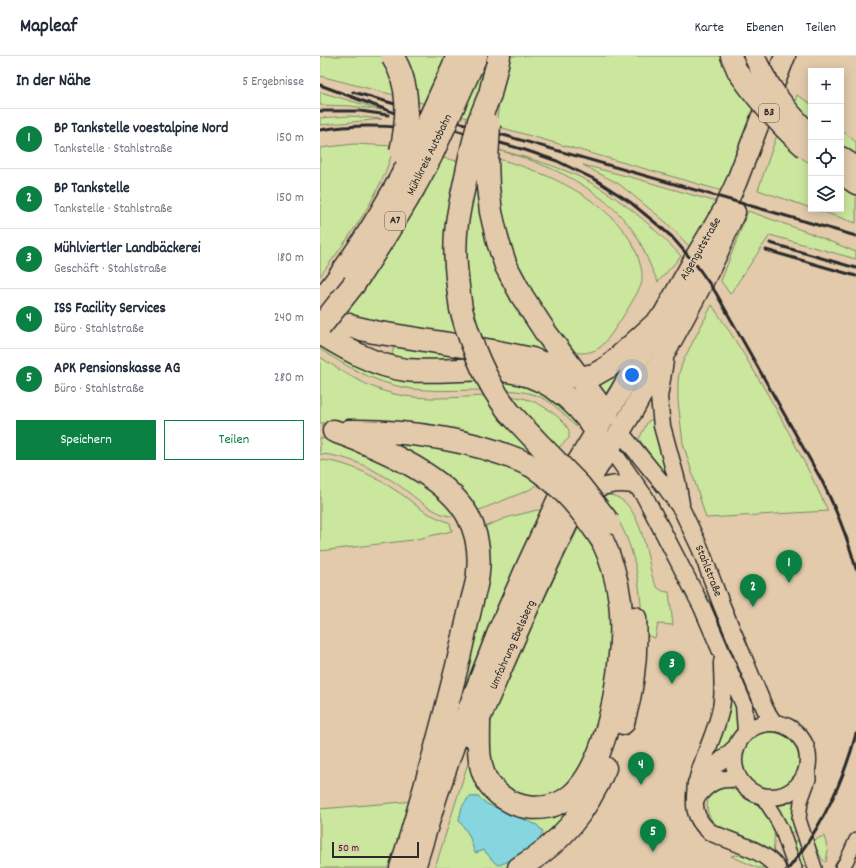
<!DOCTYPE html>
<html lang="de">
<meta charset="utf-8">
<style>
:root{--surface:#fff;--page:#f6f6f7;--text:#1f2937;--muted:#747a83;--line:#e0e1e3;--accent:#0b8043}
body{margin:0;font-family:Dekko,sans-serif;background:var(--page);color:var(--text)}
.controls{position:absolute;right:12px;top:12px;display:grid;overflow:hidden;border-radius:0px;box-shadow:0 2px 10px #0003}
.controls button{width:36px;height:36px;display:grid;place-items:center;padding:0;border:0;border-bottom:1px solid var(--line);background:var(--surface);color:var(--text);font:20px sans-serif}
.scale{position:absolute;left:12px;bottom:10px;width:87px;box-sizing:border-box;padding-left:4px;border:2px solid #2b2b2b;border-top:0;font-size:11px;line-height:14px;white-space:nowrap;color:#2b2b2b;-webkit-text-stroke:3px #e2caab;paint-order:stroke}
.you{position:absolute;left:312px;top:319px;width:14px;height:14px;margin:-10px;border:3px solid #fff;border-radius:50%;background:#1a73e8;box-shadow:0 0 0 6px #1a73e833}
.badge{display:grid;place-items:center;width:26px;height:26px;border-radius:50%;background:var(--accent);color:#fff;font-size:13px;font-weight:700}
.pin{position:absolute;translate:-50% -33px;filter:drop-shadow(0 1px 2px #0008)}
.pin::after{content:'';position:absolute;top:21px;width:14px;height:12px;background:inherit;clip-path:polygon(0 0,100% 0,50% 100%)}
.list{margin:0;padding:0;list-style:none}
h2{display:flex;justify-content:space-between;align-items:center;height:52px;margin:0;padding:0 16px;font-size:17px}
h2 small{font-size:13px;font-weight:400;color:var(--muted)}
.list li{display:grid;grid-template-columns:26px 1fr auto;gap:12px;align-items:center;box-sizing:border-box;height:60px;padding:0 16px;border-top:1px solid var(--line)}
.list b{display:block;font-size:15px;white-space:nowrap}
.list p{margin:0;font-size:13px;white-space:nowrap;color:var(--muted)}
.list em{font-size:13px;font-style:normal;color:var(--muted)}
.actions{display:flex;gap:8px;padding:12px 16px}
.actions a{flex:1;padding:9px 0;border:1px solid var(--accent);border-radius:0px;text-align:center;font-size:14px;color:var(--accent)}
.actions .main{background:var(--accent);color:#fff}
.icon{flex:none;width:22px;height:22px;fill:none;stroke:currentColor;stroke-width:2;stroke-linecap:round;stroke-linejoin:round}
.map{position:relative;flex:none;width:536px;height:812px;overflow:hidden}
header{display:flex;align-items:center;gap:24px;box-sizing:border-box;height:56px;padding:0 20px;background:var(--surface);border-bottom:1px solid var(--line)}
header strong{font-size:19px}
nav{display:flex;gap:22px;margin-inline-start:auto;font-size:14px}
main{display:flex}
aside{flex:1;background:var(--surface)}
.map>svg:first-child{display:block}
.green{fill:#cae79d;stroke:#7a8964;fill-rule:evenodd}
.water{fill:#85d6df;stroke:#619297}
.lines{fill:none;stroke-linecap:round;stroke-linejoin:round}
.minor-casing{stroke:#2b2b2b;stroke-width:16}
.tertiary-casing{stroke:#2b2b2b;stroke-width:19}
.primary-casing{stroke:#2b2b2b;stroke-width:23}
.motorway-casing{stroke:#2b2b2b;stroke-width:25}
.minor{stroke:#e2caab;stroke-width:13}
.tertiary{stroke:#e2caab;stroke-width:16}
.primary{stroke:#e2caab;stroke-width:20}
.motorway{stroke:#e2caab;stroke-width:22}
.rail{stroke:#2b2b2b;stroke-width:3}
.primary-bridge-casing{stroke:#2b2b2b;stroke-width:23;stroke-linecap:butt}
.motorway-bridge-casing{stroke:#2b2b2b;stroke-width:25;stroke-linecap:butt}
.primary-bridge{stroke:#e2caab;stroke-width:20}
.motorway-bridge{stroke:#e2caab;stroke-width:22}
.labels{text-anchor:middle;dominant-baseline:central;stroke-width:4;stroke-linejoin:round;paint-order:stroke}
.shield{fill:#e2caab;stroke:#625b51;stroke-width:1}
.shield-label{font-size:11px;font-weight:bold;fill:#2b2b2b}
.street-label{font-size:12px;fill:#2b2b2b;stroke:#e2caab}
</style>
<header>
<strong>Mapleaf</strong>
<nav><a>Karte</a><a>Ebenen</a><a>Teilen</a></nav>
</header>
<main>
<aside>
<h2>In der Nähe<small>5 Ergebnisse</small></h2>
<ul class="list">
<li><span class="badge">1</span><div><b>BP Tankstelle voestalpine Nord</b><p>Tankstelle · Stahlstraße</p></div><em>150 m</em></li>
<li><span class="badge">2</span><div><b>BP Tankstelle</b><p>Tankstelle · Stahlstraße</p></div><em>150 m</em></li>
<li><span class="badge">3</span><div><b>Mühlviertler Landbäckerei</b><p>Geschäft · Stahlstraße</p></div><em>180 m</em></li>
<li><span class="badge">4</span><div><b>ISS Facility Services</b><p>Büro · Stahlstraße</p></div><em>240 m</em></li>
<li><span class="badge">5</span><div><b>APK Pensionskasse AG</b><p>Büro · Stahlstraße</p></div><em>280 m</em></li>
</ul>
<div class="actions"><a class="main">Speichern</a><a>Teilen</a></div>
</aside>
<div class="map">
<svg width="536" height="812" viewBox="0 0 536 812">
<rect width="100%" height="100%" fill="#e2caab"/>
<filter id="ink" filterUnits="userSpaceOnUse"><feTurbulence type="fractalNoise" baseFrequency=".025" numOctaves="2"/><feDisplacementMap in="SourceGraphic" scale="8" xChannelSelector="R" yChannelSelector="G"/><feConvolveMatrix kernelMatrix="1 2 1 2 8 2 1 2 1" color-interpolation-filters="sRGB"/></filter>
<g filter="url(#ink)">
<path class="green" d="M 0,0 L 62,0 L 78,40 L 0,20 Z
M 82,0 L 127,0 L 106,48 L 95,45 Z
M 166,0 L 169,0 L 153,63 L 140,60 Z
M 188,0 L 402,0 C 411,22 423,40 437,59 L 406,136 L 176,70 L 182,24 Z
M 0,36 L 62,54 L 31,50 L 0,49 Z
M 477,39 L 491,48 L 491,66 L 474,49 Z
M 30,60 L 62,63 L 0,69 L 0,62 Z
M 521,74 L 536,86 L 536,101 L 521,90 Z
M 457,79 L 483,103 L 491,108 L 491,152 L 438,134 Z
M 34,88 L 74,90 C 61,139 30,180 0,220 L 0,92 Z
M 175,93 C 201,100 227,107 251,117 C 294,136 329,166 361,200 L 338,226 C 330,211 325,194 316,179 C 296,148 258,123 225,110 C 209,103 192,98 175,93 Z
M 118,101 L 143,106 L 140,283 L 22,259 L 64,204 L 84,172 L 104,139 Z
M 174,102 C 227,115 306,150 320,208 C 322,214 323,223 321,229 C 317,239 287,288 279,292 C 270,298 259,298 249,295 L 197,211 L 180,158 Z
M 156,103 L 161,137 L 239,304 L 159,287 L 143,221 L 145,149 Z
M 263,109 L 314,122 L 400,147 L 390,163 L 369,190 L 346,166 L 299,128 Z
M 521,128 L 536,138 L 536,167 L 495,153 L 521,153 Z
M 428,155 L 487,176 L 536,196 L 536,203 L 450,179 L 410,238 L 401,225 Z
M 392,249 C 436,314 475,384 508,455 L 386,462 L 363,387 L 358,345 L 358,326 L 359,317 L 364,303 Z
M 75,287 L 146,298 L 150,306 L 71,303 Z
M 0,288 L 124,324 L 157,325 L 163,334 C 138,334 111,336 86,332 C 54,326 27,311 0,293 Z
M 309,300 L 283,342 L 272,327 Z
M 0,301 C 23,316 46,331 74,338 C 104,345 137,341 168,340 L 213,394 L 210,401 L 9,367 L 0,367 Z
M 177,324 C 186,325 196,327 204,329 C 226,336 245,351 259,369 L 258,370 L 255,370 C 230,343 221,336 183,334 Z
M 187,340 C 193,341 200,341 206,343 C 219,346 244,362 249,375 C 249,377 249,379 249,382 L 236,394 Z
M 335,363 L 350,425 L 319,383 L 328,365 Z
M 56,381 L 127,390 L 219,421 L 215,430 L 209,434 L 152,457 Z
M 0,382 L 18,385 L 102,423 L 140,459 C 120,466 92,438 76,427 C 70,423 62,419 55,415 C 39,406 19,399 0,398 Z
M 0,404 C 31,406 59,423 84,440 C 91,445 97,451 104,455 C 112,460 121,463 130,467 L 132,475 L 92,484 L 0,495 Z
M 285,439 C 315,437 324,484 329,506 C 331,515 332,525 338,532 C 342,535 345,536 349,536 L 353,569 L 338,568 L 335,582 L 322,578 C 322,538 317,493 295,459 C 291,454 285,448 281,443 Z
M 217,454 L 221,455 L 223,458 L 135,671 L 159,473 L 186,462 Z
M 261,467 L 285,506 L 295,596 L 271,702 L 244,737 L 206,745 L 170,718 L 167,676 L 172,657 L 194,605 Z
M 291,481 C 308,510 311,541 311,574 C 312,669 273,764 188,812 L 115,812 L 154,688 L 156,712 L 168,735 L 187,750 L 209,756 L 235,753 L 249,746 L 270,725 L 279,707 L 288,682 L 296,654 L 305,592 L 304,538 L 300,517 L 287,483 ZM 149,741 L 158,741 L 167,748 L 217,769 L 223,775 C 216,792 195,804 178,809 L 173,805 L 164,794 L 155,797 L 149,779 L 139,764 L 142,751 Z
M 407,630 L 417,644 L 418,673 L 407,692 L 386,711 Z
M421 705a29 29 0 1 1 58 0a29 29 0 1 1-58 0Z
M 405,730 C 413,732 419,737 427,742 C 452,758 457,767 453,797 C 430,778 372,778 391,735 Z
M 478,735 C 473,749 472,761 476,775 L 467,778 L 451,745 L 460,744 Z
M 95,745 L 76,812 L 0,812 L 0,753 Z
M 504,780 L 508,794 L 506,806 L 502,803 L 492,785 Z
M 482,783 L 492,808 L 479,812 L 470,788 Z
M 415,799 C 427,800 438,803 446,812 L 438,812 L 411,800 Z"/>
<path class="water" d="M 149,741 L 158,741 L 167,748 L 217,769 L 223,776 C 216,792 195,804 178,809 L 173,805 L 164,794 L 155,797 L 149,779 L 139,764 L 142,751 Z"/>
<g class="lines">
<defs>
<path id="minor" d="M 488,707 L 489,723 L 481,745 L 479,763 L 495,812
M 441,739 L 453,757 L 461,772 L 475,812
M 522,812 L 527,804 L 536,784"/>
<path id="tertiary" d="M 345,305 L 339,341 L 342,370 L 357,425 L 361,448
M 300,376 L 347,433 L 362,454 L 380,492 L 402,550 L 445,653 L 454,667
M 290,392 L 325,441 L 382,551 L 424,649 L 426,676
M 263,438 C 282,430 297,425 317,430
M414 704a37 37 0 1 1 74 0a37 37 0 1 1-74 0Z
M 416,691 L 376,727 C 374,748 372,761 390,776 C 410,786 444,793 457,812
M 377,726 C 382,701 396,678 401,652 C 404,637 402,621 402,606
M 377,741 C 390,725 398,722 419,723"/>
<path id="primary" d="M 411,0 L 418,16
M 521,101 L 536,111
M 521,118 L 536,128
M 152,681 C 188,599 222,516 263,437 C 279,406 299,379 316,349 C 343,300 371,251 396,200 C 403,186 408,170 415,156
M 95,812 L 117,740 L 135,687 L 179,573 L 208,507 L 247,423 L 299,338 L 376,200 L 403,155 L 416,127 L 465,0"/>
<path id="motorway" d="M 170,38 L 179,0
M 167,104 L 168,131 L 171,156 L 178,186 L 186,210 L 202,240 L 226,277 L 287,359
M 34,228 C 62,186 89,144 112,98
M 0,246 C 38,198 66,151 94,97
M 141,253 C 137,225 133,196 137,167 C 140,145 146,123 150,101
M 0,257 L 33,271 L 54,276 L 173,295 L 212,303 L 259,322 L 274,319 L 288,311 L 343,261
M 0,277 C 26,293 55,310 86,314 C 116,317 145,312 175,314 C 219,315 253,340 277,376
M 189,356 L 222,391
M 14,375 C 56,390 126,419 148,460 C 157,477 160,497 158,516 C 158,525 154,536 152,545 C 147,567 142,589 137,610 C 120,678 102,745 81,812
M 29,375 C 89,374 158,384 212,410
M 159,666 C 159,684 157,706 166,723 C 185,756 231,762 257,734 C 292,695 306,596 300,545 C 297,524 292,504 282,484
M 303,667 C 313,633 317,597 315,562
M 199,812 C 241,787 266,757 285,712"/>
</defs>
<use href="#minor" class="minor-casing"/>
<use href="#tertiary" class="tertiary-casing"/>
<use href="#primary" class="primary-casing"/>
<use href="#motorway" class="motorway-casing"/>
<use href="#minor" class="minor"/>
<use href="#tertiary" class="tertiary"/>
<use href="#primary" class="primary"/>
<use href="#motorway" class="motorway"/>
<path class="rail" d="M 0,29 L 75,57 L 205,94 L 237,105 L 276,124 L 310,146 L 338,169 L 352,181 L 377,210 L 396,237 L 502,425 C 516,453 528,482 536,513
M 33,36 L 536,180
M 0,55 L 40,55 L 68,59
M 0,74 C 45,66 88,71 133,78
M 450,187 L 536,212
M 446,194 L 536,220
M 469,812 C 501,772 523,727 536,678"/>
<defs>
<path id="primary-bridge" d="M 434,0 C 449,32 464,52 489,77
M 418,16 C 438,45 459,69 485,92"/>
<path id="motorway-bridge" d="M 72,0 C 91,29 88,63 81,96
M 94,97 L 138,0
M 112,98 L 156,0
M 150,101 L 159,65 L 170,38
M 167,104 L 169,69
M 141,253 C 151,290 165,325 189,356
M 0,271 L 34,228
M 222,391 L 260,430 L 289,467
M 212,410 C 243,430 262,454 282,484"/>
</defs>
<use href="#primary-bridge" class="primary-bridge-casing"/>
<use href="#motorway-bridge" class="motorway-bridge-casing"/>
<use href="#primary-bridge" class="primary-bridge"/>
<use href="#motorway-bridge" class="motorway-bridge"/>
</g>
</g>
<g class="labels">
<g class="shield">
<rect x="439" y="48" width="20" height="18" rx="3"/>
<rect x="65" y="156" width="20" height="18" rx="3"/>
</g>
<g class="shield-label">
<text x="449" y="57">B3</text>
<text x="75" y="165">A7</text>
</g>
<g class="street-label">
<text transform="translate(110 99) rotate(-64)">Mühlkreis Autobahn</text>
<text transform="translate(381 193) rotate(-60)">Aigengutstraße</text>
<text transform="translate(388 515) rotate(68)">Stahlstraße</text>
<text transform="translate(193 589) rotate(-66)">Umfahrung Ebelsberg</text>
</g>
</g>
</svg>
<div class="controls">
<button>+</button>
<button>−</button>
<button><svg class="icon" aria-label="locate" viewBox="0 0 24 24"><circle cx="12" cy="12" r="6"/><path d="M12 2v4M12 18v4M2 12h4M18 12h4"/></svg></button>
<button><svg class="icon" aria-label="layers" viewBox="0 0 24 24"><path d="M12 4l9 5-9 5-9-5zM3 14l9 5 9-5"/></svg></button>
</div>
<div class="scale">50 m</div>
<div class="you"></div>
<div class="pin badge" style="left:469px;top:527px">1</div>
<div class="pin badge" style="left:433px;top:551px">2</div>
<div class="pin badge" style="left:352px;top:628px">3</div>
<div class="pin badge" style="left:321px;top:729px">4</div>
<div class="pin badge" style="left:333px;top:796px">5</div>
</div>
</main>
